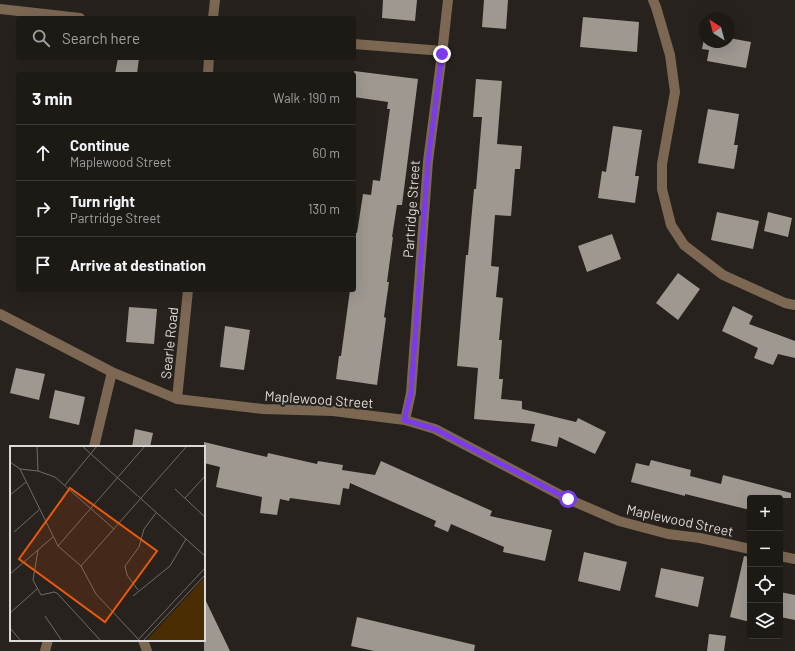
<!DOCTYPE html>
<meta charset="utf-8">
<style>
:root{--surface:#1d1a16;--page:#25231f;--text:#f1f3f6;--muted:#a0a1a1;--line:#3b3835}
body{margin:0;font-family:Barlow,sans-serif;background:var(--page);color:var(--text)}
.controls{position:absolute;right:12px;bottom:12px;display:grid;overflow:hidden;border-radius:4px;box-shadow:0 4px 16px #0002}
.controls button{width:36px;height:36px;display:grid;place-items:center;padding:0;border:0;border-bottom:1px solid var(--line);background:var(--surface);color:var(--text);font:20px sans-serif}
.compass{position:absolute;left:699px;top:12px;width:36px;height:36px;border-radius:50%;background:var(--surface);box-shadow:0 4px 16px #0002;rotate:324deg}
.stop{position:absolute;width:12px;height:12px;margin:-9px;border:3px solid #7c3aed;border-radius:50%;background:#fff}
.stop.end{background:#7c3aed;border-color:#fff;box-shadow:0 1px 4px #0008}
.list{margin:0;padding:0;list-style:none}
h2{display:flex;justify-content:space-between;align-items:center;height:52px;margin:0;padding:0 16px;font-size:17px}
h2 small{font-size:13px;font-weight:400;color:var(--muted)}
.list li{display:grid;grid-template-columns:26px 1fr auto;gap:12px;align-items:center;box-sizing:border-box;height:56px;padding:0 16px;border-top:1px solid var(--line)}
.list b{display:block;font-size:15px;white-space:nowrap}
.list p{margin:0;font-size:13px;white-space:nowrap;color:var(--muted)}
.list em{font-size:13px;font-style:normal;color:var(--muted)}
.icon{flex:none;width:22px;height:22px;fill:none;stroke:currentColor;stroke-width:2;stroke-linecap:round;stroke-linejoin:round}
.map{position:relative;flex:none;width:795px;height:651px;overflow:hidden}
.search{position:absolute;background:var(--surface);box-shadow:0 4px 16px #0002;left:16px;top:16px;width:340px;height:44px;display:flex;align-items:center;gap:10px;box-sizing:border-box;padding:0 14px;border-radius:4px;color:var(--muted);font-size:15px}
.panel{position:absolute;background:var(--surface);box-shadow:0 4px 16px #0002;left:16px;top:72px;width:340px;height:220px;border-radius:4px}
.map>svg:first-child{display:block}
.building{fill:#9e9891}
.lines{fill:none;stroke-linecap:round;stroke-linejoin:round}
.minor{stroke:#7b6752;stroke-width:10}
.route{stroke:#7c3aed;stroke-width:5}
.labels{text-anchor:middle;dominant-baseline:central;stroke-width:4;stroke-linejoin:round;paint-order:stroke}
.street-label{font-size:14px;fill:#ddd9d6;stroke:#27221d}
.inset-road{fill:none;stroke:#706b67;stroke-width:1}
.view{fill:#e8590c;fill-opacity:0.15;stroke:#e8590c;stroke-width:2}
.inset-edge{fill:none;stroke:#ddd9d6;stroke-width:2}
</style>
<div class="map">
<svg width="795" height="651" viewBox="0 0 795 651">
<rect width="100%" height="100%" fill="#27221d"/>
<path class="building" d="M 383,0 L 417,0 L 415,21 L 382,18 Z
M 484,0 L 508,0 L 506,29 L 482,27 Z
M 583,17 L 639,22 L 637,52 L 580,47 Z
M 705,34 L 705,42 L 729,42 L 729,38 L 751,42 L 746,68 L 707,61 L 709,50 L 702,49 Z
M 118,58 L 139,58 L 137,74 L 115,74 Z
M 354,71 L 418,79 L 402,205 L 397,205 L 392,237 L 393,237 L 387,282 L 389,282 L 384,317 L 386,318 L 377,385 L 336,379 L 339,356 L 341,356 L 350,290 L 354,290 L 354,232 L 357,233 L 363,194 L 371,195 L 373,180 L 380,181 L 390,109 L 387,109 L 388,102 L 354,97 Z
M 476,79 L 502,81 L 497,144 L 522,146 L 520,169 L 515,169 L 511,216 L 495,215 L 491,266 L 499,267 L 496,297 L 503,298 L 499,340 L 502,340 L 499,379 L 503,379 L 501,399 L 522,401 L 522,409 L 576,422 L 578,418 L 606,432 L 595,454 L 559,437 L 557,447 L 531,441 L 535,424 L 474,419 L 478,368 L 457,366 L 466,255 L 468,255 L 474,189 L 476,189 L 482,117 L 473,117 Z
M 708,109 L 739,114 L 734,145 L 738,145 L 734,169 L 698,163 Z
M 613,126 L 642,130 L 635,176 L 639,176 L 635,203 L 598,198 L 602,171 L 606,172 Z
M 717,212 L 759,221 L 753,249 L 711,240 Z
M 768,212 L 792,218 L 788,237 L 764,231 Z
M 612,234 L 621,259 L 587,272 L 578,246 Z
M 678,273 L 700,289 L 678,320 L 656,303 Z
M 733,306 L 753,316 L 749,324 L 795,341 L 795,358 L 778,354 L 773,365 L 754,358 L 758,348 L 722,331 Z
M 129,307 L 157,309 L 154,344 L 126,342 Z
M 225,326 L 250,330 L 244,370 L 220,367 Z
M 16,368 L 45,374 L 39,400 L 10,393 Z
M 55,390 L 85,397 L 79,425 L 49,418 Z
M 135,429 L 153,433 L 150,447 L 132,447 Z
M 204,442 L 267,457 L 268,453 L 317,464 L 318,461 L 343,465 L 342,470 L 375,475 L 381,461 L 492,511 L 490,516 L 552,530 L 545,561 L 503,552 L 504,547 L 451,524 L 448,532 L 434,526 L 436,521 L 350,483 L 349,489 L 343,488 L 340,505 L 290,498 L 289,501 L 280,499 L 277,515 L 260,513 L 262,497 L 216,487 L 220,467 L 204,463 Z
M 651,460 L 691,470 L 690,476 L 721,484 L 723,475 L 791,493 L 791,498 L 750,498 L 750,510 L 685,494 L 685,496 L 631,482 L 636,463 L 649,466 Z
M 584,552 L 627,562 L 620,591 L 578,581 Z
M 744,556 L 750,557 L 750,622 L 730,617 Z
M 661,568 L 704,577 L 698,607 L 655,597 Z
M 780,592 L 795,595 L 795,620 L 780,617 Z
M 204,597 L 230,651 L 204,651 Z
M 357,617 L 475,645 L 474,651 L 374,651 L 351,646 Z
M 709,634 L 726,636 L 724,651 L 707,651 Z"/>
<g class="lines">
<path class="minor" d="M 653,0 L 656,7 L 670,55 L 675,92 L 662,164 L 662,189 L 671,225 L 684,245 L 723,275 L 785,303 L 795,305
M 0,9 L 80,18
M 213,18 L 215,0
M 354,44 L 443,51
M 208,74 L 209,58
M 0,314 L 112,372 L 177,399 L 263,409 L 333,411 L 405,420 L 435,429 L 568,499 L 619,521 L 668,534 L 700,538 L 750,549
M 177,399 L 188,290
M 405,420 L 411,393 L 428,161 L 442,54 L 448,0
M 94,447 L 112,372
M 780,556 L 795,559
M 143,640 L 147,651
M 45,651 L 48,640"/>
</g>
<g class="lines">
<path class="route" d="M 442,54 L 428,161 L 411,393 L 404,420 L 435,429 L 568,499"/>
</g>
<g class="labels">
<g class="street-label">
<text transform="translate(411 209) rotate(-86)">Partridge Street</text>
<text transform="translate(169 343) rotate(-84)">Searle Road</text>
<text transform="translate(319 399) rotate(4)">Maplewood Street</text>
<text transform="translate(680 520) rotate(12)">Maplewood Street</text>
</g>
</g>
<g transform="translate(10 446)">
<rect width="195" height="195" fill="#27221d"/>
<path d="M 195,131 L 195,195 L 136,195 L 162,167 Z" fill="#4b2d04"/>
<path class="inset-road" d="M 27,0 L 28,25M 72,0 L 195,110M 0,16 L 10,23 L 48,100 L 71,120 L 86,148 L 130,195M 10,23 L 28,25 L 45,31 L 104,83M 55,39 L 87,0M 165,43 L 195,71M 0,49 L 16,36M 175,52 L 195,30M 4,86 L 29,64M 48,100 L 135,0M 28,104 L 23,134 L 31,149 L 44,146 L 47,147 L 91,195M 71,120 L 177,0M 0,128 L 43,91M 128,144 L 117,129 L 115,120 L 129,101 L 134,83 L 146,67M 123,150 L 160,120 L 176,93M 0,167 L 27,143M 35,170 L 52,195M 0,182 L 11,195M 127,195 L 195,122M 133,195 L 195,129"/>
<path class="view" d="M 60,42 L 147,105 L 95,176 L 9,113 Z"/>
<rect width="195" height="195" class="inset-edge"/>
</g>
</svg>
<div class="controls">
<button>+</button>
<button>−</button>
<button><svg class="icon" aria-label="locate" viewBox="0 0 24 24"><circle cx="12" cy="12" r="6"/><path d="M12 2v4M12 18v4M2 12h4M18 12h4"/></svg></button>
<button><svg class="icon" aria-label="layers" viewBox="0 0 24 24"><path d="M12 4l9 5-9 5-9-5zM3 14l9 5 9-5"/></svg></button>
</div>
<svg class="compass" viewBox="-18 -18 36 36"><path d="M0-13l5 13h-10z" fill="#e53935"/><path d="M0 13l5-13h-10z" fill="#a0a1a1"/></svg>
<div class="stop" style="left:568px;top:499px"></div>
<div class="stop end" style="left:442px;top:54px"></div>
<div class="search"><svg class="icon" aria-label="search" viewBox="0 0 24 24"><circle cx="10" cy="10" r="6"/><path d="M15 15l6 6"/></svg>Search here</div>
<section class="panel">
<h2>3 min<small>Walk · 190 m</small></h2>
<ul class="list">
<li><svg class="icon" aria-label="ahead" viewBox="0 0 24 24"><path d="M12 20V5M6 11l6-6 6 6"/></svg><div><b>Continue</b><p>Maplewood Street</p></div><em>60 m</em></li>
<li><svg class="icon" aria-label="right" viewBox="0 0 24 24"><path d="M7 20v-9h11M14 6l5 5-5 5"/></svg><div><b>Turn right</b><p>Partridge Street</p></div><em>130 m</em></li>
<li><svg class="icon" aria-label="arrive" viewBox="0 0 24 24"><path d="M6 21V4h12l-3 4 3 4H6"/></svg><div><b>Arrive at destination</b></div></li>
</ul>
</section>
</div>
